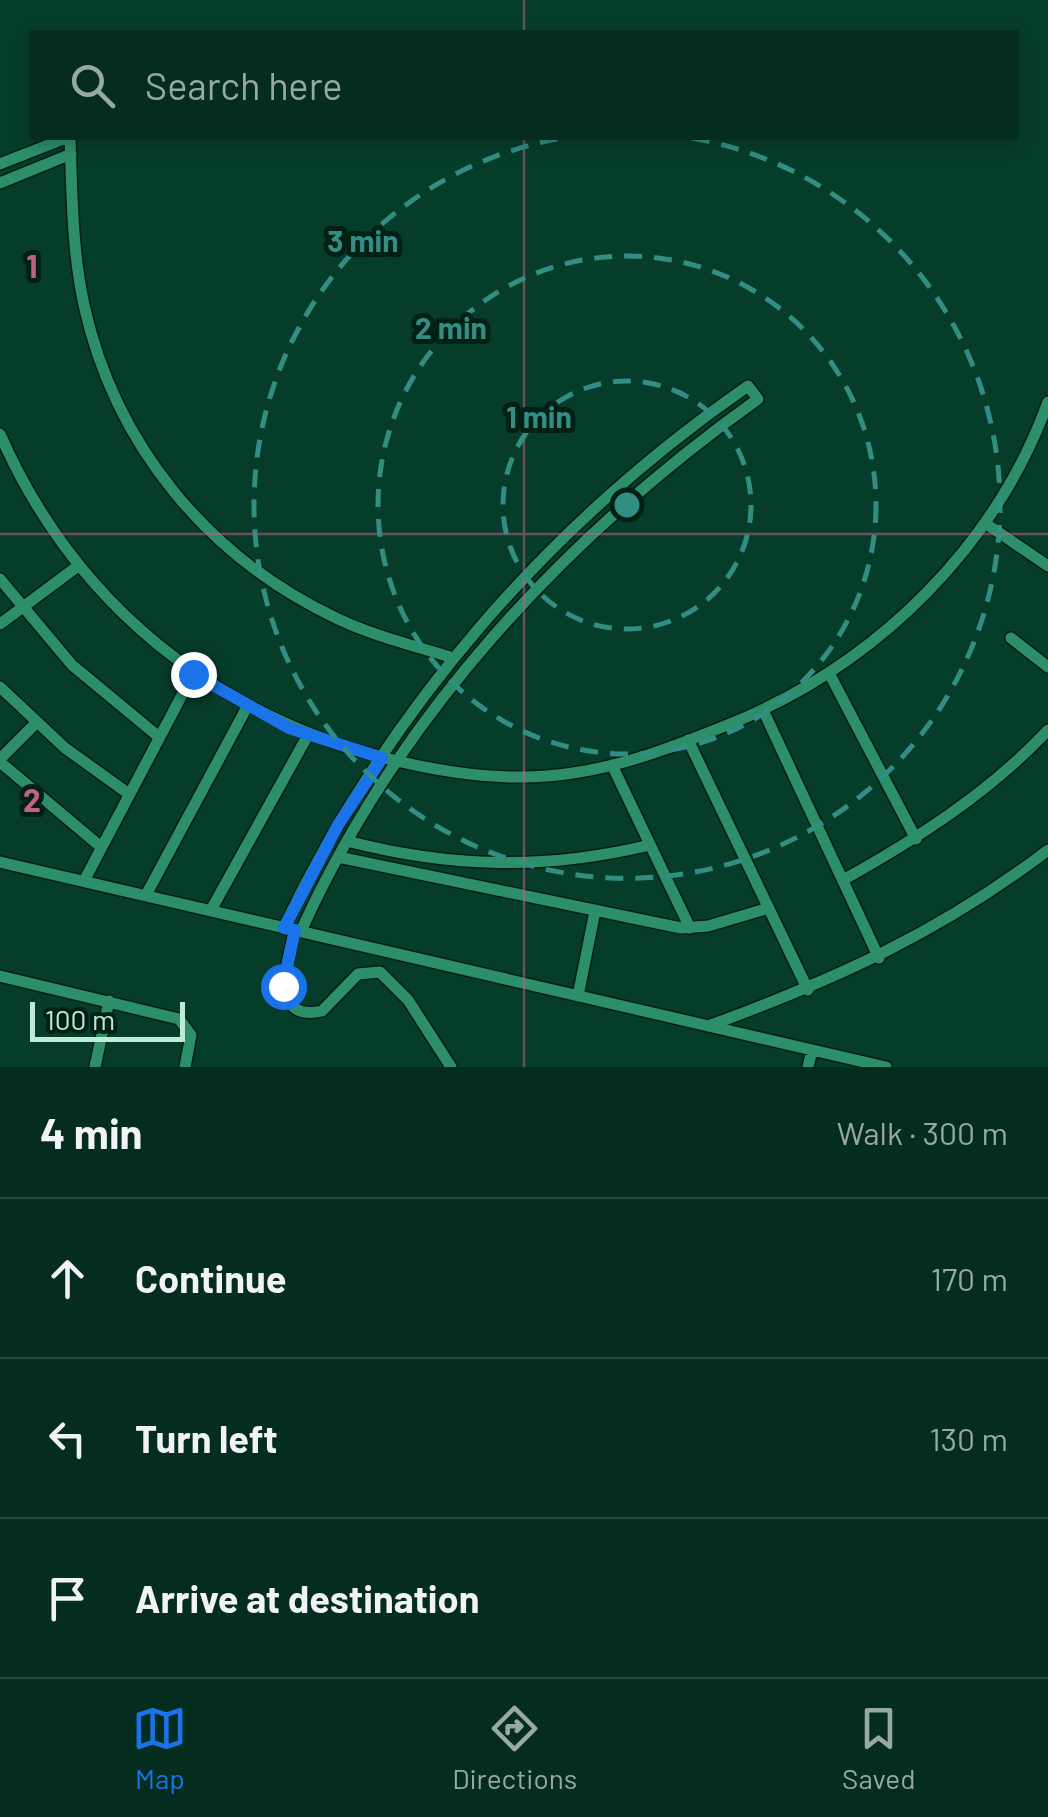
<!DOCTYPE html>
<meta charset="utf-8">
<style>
:root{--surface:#042d20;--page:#12392d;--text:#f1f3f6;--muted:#97a8a5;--line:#25493e;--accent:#1a73e8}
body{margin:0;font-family:Barlow,sans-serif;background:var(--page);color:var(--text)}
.scale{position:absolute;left:30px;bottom:25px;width:155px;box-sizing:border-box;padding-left:10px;border:5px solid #bfead6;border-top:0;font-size:28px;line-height:35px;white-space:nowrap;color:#bfead6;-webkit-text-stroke:8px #032015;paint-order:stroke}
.stop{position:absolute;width:30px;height:30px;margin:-22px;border:8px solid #1a73e8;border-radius:50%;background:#fff}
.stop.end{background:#1a73e8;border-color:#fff;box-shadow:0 2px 10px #0008}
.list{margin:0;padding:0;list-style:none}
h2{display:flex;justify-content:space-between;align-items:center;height:130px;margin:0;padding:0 40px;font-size:42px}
h2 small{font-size:32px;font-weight:400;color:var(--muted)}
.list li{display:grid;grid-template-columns:65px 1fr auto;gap:30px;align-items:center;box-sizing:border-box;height:160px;padding:0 40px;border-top:2px solid var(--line)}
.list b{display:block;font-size:38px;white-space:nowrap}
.list em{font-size:32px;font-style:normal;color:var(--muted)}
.icon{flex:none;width:55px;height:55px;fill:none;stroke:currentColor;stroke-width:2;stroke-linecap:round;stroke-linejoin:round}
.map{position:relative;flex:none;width:1048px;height:1067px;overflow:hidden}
.search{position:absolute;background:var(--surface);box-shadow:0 5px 15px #0003;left:30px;right:30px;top:30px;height:110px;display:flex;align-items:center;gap:25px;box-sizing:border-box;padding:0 35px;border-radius:0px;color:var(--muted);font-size:38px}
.sheet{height:610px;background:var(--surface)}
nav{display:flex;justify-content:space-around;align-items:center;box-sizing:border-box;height:140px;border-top:2px solid var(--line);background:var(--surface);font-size:28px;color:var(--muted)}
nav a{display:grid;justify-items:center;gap:5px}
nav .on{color:var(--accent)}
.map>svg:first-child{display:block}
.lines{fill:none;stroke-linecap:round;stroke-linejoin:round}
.minor-casing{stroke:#032015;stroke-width:14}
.minor{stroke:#2d8e6a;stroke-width:11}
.route{stroke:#1a73e8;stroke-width:12}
.grid{fill:none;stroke:#c16286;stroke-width:2.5;stroke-opacity:0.55}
.ring{fill:none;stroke:#328d83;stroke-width:5;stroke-dasharray:18 12}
.grid-label{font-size:32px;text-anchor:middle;font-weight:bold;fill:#c16286;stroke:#032015;stroke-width:10;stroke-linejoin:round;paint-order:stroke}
.centre{fill:#328d83;stroke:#032015;stroke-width:5}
.ring-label{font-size:30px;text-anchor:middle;font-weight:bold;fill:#328d83;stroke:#032015;stroke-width:10;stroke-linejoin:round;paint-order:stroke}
</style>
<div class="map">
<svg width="1048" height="1067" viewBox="0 0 1048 1067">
<rect width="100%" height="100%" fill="#063c2a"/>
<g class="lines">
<defs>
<path id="minor" d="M 70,138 C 72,193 72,250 84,305 C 115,445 208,558 338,619 C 374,636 415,646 453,658
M 0,164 L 66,138
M 0,183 L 71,154
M 0,434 C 75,605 217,718 397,761 C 447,773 496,780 547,776 C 615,771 679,745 742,719 C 881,659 996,545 1048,402
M 985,523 L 1048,566
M 0,579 L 72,665 L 159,737
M 0,624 L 78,566
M 1011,638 L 1048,667
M 829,673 L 916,839
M 0,687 L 65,748 L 129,794
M 763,710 L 879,958
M 688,740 L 808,990
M 0,759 L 36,723
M 0,762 L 101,847
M 612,765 L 690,928
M 347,841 C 451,868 546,870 650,845
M 338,857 L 681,928 L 708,926 L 769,908
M 0,862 L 886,1067
M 843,880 C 918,838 989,793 1048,730
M 84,881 L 193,674
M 146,895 L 247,707
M 211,910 L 308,735
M 284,927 C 388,709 550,523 748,386 L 758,399 C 566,536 399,715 301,931
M 295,930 C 288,959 268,1023 322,1011 L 358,974 L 380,972 L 408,1000 L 451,1067
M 0,976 L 179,1019 L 191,1035 L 185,1067
M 578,996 L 595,911
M 708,1026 C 834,980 941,932 1048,850
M 95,1067 L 109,1001
M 808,1067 L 812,1050"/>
</defs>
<use href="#minor" class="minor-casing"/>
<use href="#minor" class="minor"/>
</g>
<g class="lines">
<path class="route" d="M 193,674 L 289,728 L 382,758 L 338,825 L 284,928 L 295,930 L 283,986"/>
</g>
<path class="grid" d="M 524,0 L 524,32M 524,138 L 524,1067M 0,534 L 1048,534"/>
<g class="ring">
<circle cx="627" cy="505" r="124"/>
<circle cx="627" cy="505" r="249"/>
<path d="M692 138A373 373 0 1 1 562 138"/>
</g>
<g class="grid-label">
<text x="32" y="278">1</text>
<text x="32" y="812">2</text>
</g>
<circle cx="627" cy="505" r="15" class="centre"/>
<g class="ring-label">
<text x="363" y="252">3 min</text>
<text x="451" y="339">2 min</text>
<text x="539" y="428">1 min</text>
</g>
</svg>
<div class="scale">100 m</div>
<div class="stop" style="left:283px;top:986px"></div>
<div class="stop end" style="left:193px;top:674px"></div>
<div class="search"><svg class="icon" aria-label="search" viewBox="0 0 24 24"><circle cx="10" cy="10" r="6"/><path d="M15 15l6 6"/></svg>Search here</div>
</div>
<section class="sheet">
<h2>4 min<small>Walk · 300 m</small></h2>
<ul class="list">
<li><svg class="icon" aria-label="ahead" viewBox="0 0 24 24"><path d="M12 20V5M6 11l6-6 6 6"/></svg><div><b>Continue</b></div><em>170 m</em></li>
<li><svg class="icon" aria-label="left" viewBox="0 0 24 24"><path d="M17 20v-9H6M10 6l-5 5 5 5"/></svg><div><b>Turn left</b></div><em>130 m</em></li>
<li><svg class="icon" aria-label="arrive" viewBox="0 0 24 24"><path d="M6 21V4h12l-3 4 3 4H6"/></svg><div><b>Arrive at destination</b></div></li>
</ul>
</section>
<nav>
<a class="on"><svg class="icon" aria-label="map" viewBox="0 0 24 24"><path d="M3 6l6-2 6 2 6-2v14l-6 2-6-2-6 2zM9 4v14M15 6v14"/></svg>Map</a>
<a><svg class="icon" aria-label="directions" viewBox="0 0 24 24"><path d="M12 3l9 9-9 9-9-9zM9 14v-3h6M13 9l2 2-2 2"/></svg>Directions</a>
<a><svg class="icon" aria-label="saved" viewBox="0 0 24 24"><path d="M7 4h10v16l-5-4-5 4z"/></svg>Saved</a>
</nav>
